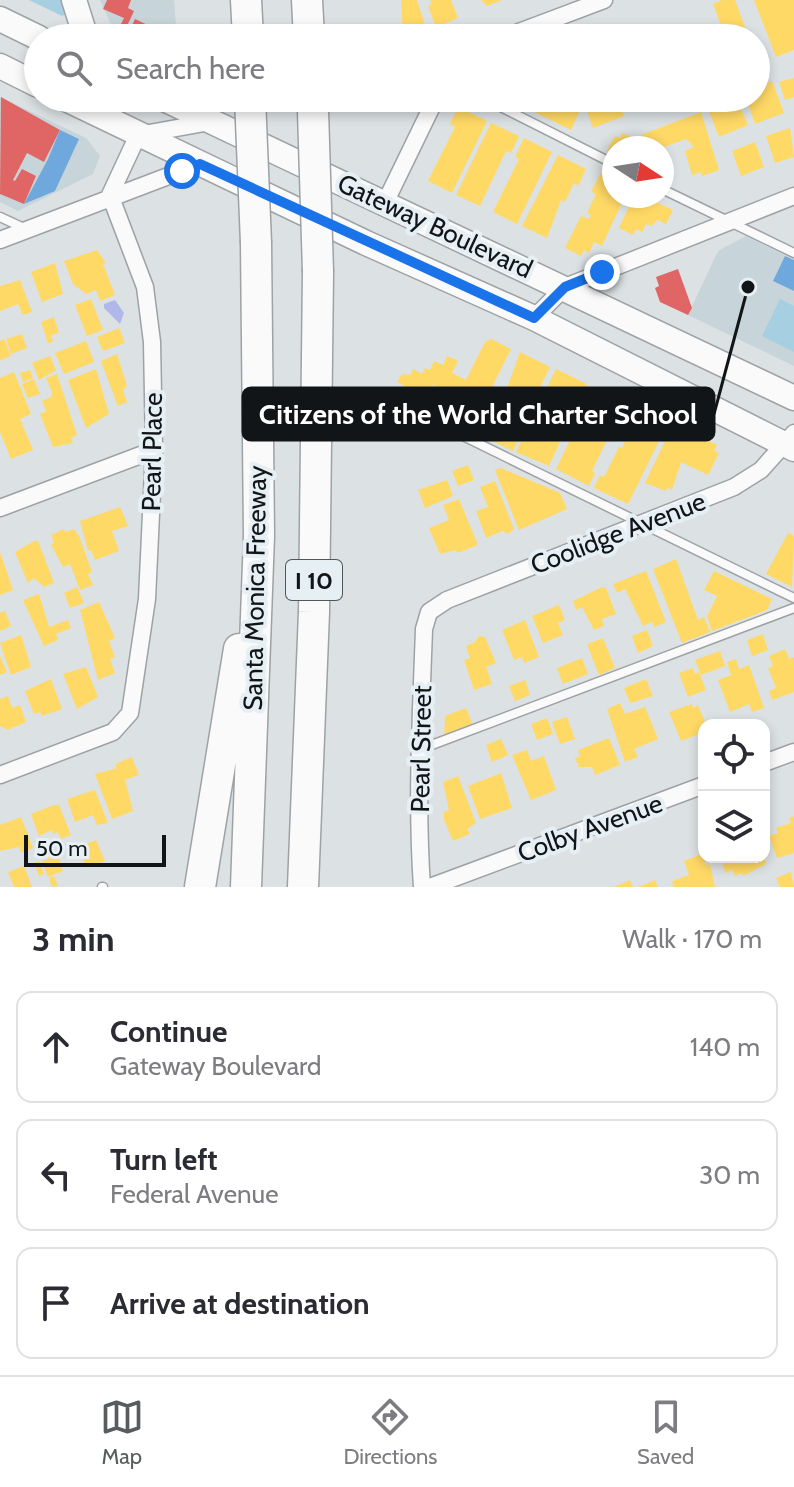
<!DOCTYPE html>
<meta charset="utf-8">
<style>
:root{--surface:#fff;--page:#f7f7f7;--text:#2b2b33;--muted:#7c7c81;--line:#e1e1e2;--accent:#585c5f}
body{margin:0;font-family:Cabin,sans-serif;background:var(--page);color:var(--text)}
.controls{position:absolute;right:24px;bottom:24px;display:grid;overflow:hidden;border-radius:16px;box-shadow:0 4px 12px #0003}
.controls button{width:72px;height:72px;display:grid;place-items:center;padding:0;border:0;border-bottom:2px solid var(--line);background:var(--surface);color:var(--text);font:40px sans-serif}
.compass{position:absolute;left:602px;top:136px;width:72px;height:72px;border-radius:50%;background:var(--surface);box-shadow:0 4px 12px #0003;rotate:102deg}
.scale{position:absolute;left:24px;bottom:20px;width:142px;box-sizing:border-box;padding-left:8px;border:4px solid #111517;border-top:0;font-size:22px;line-height:28px;white-space:nowrap;color:#111517;-webkit-text-stroke:6px #e5eff4;paint-order:stroke}
.stop{position:absolute;width:24px;height:24px;margin:-18px;border:6px solid #1a73e8;border-radius:50%;background:#fff}
.stop.end{background:#1a73e8;border-color:#fff;box-shadow:0 2px 8px #0008}
.list{margin:0;padding:0;list-style:none}
h2{display:flex;justify-content:space-between;align-items:center;height:104px;margin:0;padding:0 32px;font-size:34px}
h2 small{font-size:26px;font-weight:400;color:var(--muted)}
.list li{display:grid;grid-template-columns:52px 1fr auto;gap:24px;align-items:center;box-sizing:border-box;height:112px;margin:0 16px 16px;padding:0 16px;border:2px solid var(--line);border-radius:16px}
.list b{display:block;font-size:30px;white-space:nowrap}
.list p{margin:0;font-size:26px;white-space:nowrap;color:var(--muted)}
.list em{font-size:26px;font-style:normal;color:var(--muted)}
.icon{flex:none;width:44px;height:44px;fill:none;stroke:currentColor;stroke-width:2;stroke-linecap:round;stroke-linejoin:round}
.map{position:relative;flex:none;width:794px;height:887px;overflow:hidden}
.search{position:absolute;background:var(--surface);box-shadow:0 4px 12px #0003;left:24px;right:24px;top:24px;height:88px;display:flex;align-items:center;gap:20px;box-sizing:border-box;padding:0 28px;border-radius:44px;color:var(--muted);font-size:30px}
.sheet{height:488px;background:var(--surface)}
nav{display:flex;justify-content:space-around;align-items:center;box-sizing:border-box;height:112px;border-top:2px solid var(--line);background:var(--surface);font-size:22px;color:var(--muted)}
nav a{display:grid;justify-items:center;gap:4px}
nav .on{color:var(--accent)}
.map>svg:first-child{display:block}
.built{fill:#c7d4d9}
.green{fill:#a6d0e2}
.water{fill:#b0b8eb}
.homes{fill:#ffd966}
.shops{fill:#e06666}
.schools{fill:#6fa8dc}
.lines{fill:none;stroke-linecap:round;stroke-linejoin:round}
.service-casing{stroke:#9ea2a5;stroke-width:11}
.minor-casing{stroke:#9ea2a5;stroke-width:19}
.secondary-casing{stroke:#9ea2a5;stroke-width:27}
.motorway-casing{stroke:#9ea2a5;stroke-width:33}
.service{stroke:#fafafb;stroke-width:8}
.minor{stroke:#fafafb;stroke-width:16}
.secondary{stroke:#fafafb;stroke-width:24}
.motorway{stroke:#fafafb;stroke-width:30}
.motorway-bridge-casing{stroke:#9ea2a5;stroke-width:33;stroke-linecap:butt}
.motorway-bridge{stroke:#fafafb;stroke-width:30}
.route{stroke:#1a73e8;stroke-width:10}
.labels{text-anchor:middle;dominant-baseline:central;stroke-width:8;stroke-linejoin:round;paint-order:stroke}
.shield{fill:#e5eff4;stroke:#515659;stroke-width:2}
.shield-label{font-size:24px;font-weight:bold;fill:#111517}
.street-label{font-size:26px;fill:#111517;stroke:#e5eff4}
.leader{fill:none;stroke:#111517;stroke-width:3}
.callout-dot{fill:#111517;stroke:#e5eff4;stroke-width:3}
.callout{fill:#111517;stroke:#111517;stroke-width:3}
.callout-label{font-size:28px;text-anchor:middle;font-weight:bold;fill:#fff}
</style>
<div class="map">
<svg width="794" height="887" viewBox="0 0 794 887">
<rect width="100%" height="100%" fill="#dce1e4"/>
<path class="built" d="M 100,0 L 174,0 L 177,38 L 117,38 Z
M 0,97 L 86,138 L 100,156 L 93,174 L 18,211 L 0,202 Z
M 746,236 L 794,260 L 794,366 L 688,315 L 718,251 Z"/>
<path class="green" d="M 29,0 L 65,0 L 66,14 L 62,16 Z
M 780,299 L 794,306 L 794,352 L 762,336 Z"/>
<path class="water" d="M 115,300 L 124,313 L 120,324 L 104,308 L 104,304 Z"/>
<path class="homes" d="M 401,0 L 417,0 L 429,38 L 403,38 Z
M 430,0 L 451,0 L 458,18 L 436,27 L 428,6 L 432,4 Z
M 481,0 L 502,0 L 487,6 Z
M 722,0 L 735,0 L 749,38 L 726,38 L 713,4 Z
M 754,0 L 794,0 L 794,50 L 776,57 Z
M 794,78 L 794,97 L 785,100 L 779,82 Z
M 772,81 L 784,113 L 755,124 L 746,98 L 756,98 L 756,86 Z
M 506,98 L 555,98 L 580,110 L 571,130 Z
M 582,98 L 617,98 L 624,116 L 593,128 Z
M 721,98 L 736,98 L 748,125 L 719,137 L 706,104 Z
M 458,107 L 487,121 L 452,193 L 428,181 L 455,127 L 450,124 Z
M 701,112 L 719,170 L 702,176 L 701,172 L 692,175 L 685,151 L 694,147 L 686,139 L 664,147 L 668,155 L 662,158 L 662,148 L 645,145 L 641,135 Z
M 491,123 L 519,136 L 511,153 L 506,151 L 480,206 L 456,195 Z
M 790,128 L 794,157 L 775,163 L 766,136 Z
M 622,133 L 635,139 L 632,144 L 641,148 L 614,148 L 614,154 L 607,151 L 615,136 L 620,138 Z
M 524,138 L 552,152 L 517,224 L 493,212 L 519,159 L 515,157 Z
M 755,142 L 764,167 L 741,176 L 732,151 Z
M 558,155 L 586,169 L 578,186 L 574,183 L 565,202 L 561,200 L 547,238 L 522,226 Z
M 600,174 L 614,181 L 614,196 L 625,196 L 602,246 L 594,242 L 589,253 L 584,250 L 581,256 L 565,248 L 581,216 L 589,219 L 591,215 L 587,213 L 596,194 L 591,192 Z
M 634,196 L 643,196 L 673,210 L 666,224 L 658,220 L 651,226 L 646,224 L 642,232 L 636,229 L 633,235 L 619,228 Z
M 97,250 L 106,263 L 103,264 L 115,295 L 100,301 L 96,290 L 86,294 L 73,284 L 64,261 Z
M 55,263 L 63,294 L 42,302 L 31,272 Z
M 20,280 L 32,312 L 23,315 L 18,304 L 0,311 L 0,286 Z
M 91,299 L 103,330 L 87,336 L 75,305 Z
M 54,317 L 59,333 L 51,335 L 53,342 L 48,343 L 41,322 Z
M 119,328 L 125,343 L 103,351 L 97,337 Z
M 22,334 L 27,348 L 11,354 L 6,339 Z
M 4,339 L 11,356 L 0,360 L 0,341 Z
M 491,339 L 511,349 L 481,409 L 432,385 L 426,397 L 397,382 L 402,374 L 410,375 L 413,369 L 422,374 L 425,368 L 430,370 L 434,361 L 443,365 L 447,356 L 458,361 L 452,373 L 466,380 L 485,342 Z
M 86,341 L 94,362 L 64,374 L 55,353 Z
M 520,352 L 550,367 L 520,429 L 487,412 L 497,391 L 505,394 Z
M 117,354 L 127,386 L 123,390 L 127,402 L 118,406 L 101,361 Z
M 50,356 L 56,370 L 39,380 L 32,363 Z
M 96,369 L 109,414 L 86,428 L 68,380 Z
M 556,369 L 587,384 L 549,466 L 516,452 Z
M 30,370 L 33,378 L 23,382 L 20,373 Z
M 14,372 L 31,414 L 20,419 L 33,450 L 11,459 L 0,432 L 0,378 Z
M 57,374 L 77,435 L 71,438 L 73,443 L 53,447 L 40,414 L 46,411 L 42,401 L 51,397 L 52,392 L 46,378 Z
M 34,379 L 40,394 L 28,398 L 22,384 Z
M 595,388 L 625,402 L 621,410 L 617,409 L 603,438 L 607,440 L 592,471 L 595,473 L 589,486 L 556,469 Z
M 638,409 L 668,423 L 628,504 L 594,488 L 600,475 L 604,477 L 619,447 L 622,448 Z
M 486,420 L 520,436 L 513,451 L 479,435 L 477,431 Z
M 674,422 L 717,445 L 714,451 L 719,453 L 708,475 L 681,462 L 672,490 L 668,487 L 666,491 L 645,483 Z
M 468,465 L 474,480 L 458,486 L 452,471 Z
M 501,468 L 560,493 L 567,509 L 519,530 L 495,470 Z
M 447,480 L 453,496 L 425,508 L 418,490 Z
M 495,481 L 514,529 L 508,534 L 503,531 L 486,538 L 476,511 L 488,507 L 480,487 Z
M 459,499 L 478,545 L 457,553 L 456,550 L 440,554 L 429,528 L 449,520 L 443,505 Z
M 120,507 L 128,526 L 112,531 L 119,551 L 95,560 L 91,550 L 88,551 L 80,521 Z
M 64,529 L 65,532 L 74,529 L 79,536 L 92,572 L 88,574 L 93,585 L 80,590 L 70,564 L 63,567 L 51,545 L 54,543 L 51,535 Z
M 788,533 L 794,536 L 792,587 L 766,574 Z
M 34,541 L 38,541 L 54,583 L 44,587 L 34,578 L 28,583 L 15,552 Z
M 0,552 L 13,590 L 0,595 Z
M 676,559 L 698,620 L 704,617 L 710,632 L 682,643 L 653,569 Z
M 646,571 L 666,622 L 654,627 L 652,622 L 643,626 L 625,589 L 617,593 L 613,584 Z
M 714,571 L 772,599 L 767,610 L 712,631 L 707,616 L 717,596 L 704,590 Z
M 77,587 L 84,603 L 70,608 L 64,593 Z
M 602,587 L 606,588 L 616,614 L 602,619 L 604,626 L 594,630 L 582,607 L 576,610 L 573,601 Z
M 39,594 L 49,627 L 68,620 L 71,628 L 56,634 L 58,640 L 44,646 L 23,600 Z
M 99,602 L 115,638 L 109,641 L 115,657 L 110,659 L 115,673 L 98,680 L 80,610 Z
M 559,605 L 565,620 L 558,623 L 563,635 L 543,643 L 532,616 Z
M 5,611 L 11,626 L 0,631 L 0,613 Z
M 525,620 L 539,657 L 524,663 L 522,657 L 514,660 L 502,630 Z
M 647,630 L 653,646 L 638,653 L 632,636 Z
M 763,634 L 768,650 L 752,656 L 747,640 Z
M 21,635 L 31,667 L 11,675 L 0,643 Z
M 479,636 L 485,637 L 496,663 L 486,667 L 492,684 L 474,690 L 464,660 L 470,658 L 466,646 L 475,642 Z
M 603,638 L 615,668 L 599,675 L 587,644 Z
M 785,649 L 789,659 L 794,657 L 794,692 L 772,700 L 769,691 L 776,688 L 768,668 L 773,666 L 769,656 Z
M 720,651 L 725,666 L 701,675 L 695,660 Z
M 0,656 L 7,672 L 0,675 Z
M 582,658 L 588,674 L 563,684 L 557,668 Z
M 736,659 L 739,669 L 749,665 L 764,708 L 752,712 L 749,704 L 730,712 L 718,680 L 731,675 L 727,662 Z
M 86,667 L 98,697 L 77,709 L 63,674 Z
M 693,668 L 695,674 L 699,672 L 706,690 L 688,697 L 679,673 Z
M 51,679 L 62,709 L 42,716 L 40,712 L 34,714 L 25,691 Z
M 646,679 L 653,696 L 630,703 L 624,688 Z
M 525,680 L 530,695 L 515,701 L 509,686 Z
M 8,696 L 12,708 L 20,705 L 26,722 L 8,730 L 0,726 L 0,699 Z
M 620,703 L 625,714 L 645,707 L 658,739 L 634,749 L 638,757 L 625,762 L 607,709 Z
M 692,704 L 693,708 L 698,705 L 706,725 L 704,732 L 681,741 L 669,712 Z
M 466,708 L 474,728 L 444,739 L 445,716 Z
M 567,717 L 575,739 L 560,744 L 552,722 Z
M 547,718 L 553,734 L 537,740 L 531,724 Z
M 609,738 L 620,765 L 595,775 L 592,767 L 579,767 L 575,758 L 580,756 L 578,750 Z
M 501,739 L 508,755 L 492,762 L 486,745 Z
M 527,750 L 531,761 L 544,756 L 556,790 L 531,800 L 512,755 Z
M 132,757 L 139,775 L 125,780 L 133,811 L 112,819 L 95,774 L 117,768 L 115,764 Z
M 501,773 L 512,808 L 480,819 L 468,786 Z
M 458,776 L 476,823 L 467,829 L 470,834 L 453,841 L 444,820 L 444,812 L 449,810 L 443,782 Z
M 95,790 L 108,823 L 97,825 L 93,815 L 75,822 L 67,799 Z
M 54,805 L 59,805 L 71,835 L 61,839 L 58,832 L 53,834 L 52,830 L 39,836 L 31,814 Z
M 794,816 L 794,853 L 777,858 L 769,836 L 778,833 L 776,828 L 791,823 L 789,818 Z
M 21,817 L 33,848 L 21,853 L 19,847 L 0,851 L 0,825 Z
M 96,840 L 105,861 L 87,868 L 78,847 Z
M 702,854 L 706,865 L 710,864 L 715,887 L 674,887 L 672,881 L 689,875 L 684,861 Z
M 58,855 L 63,871 L 48,877 L 42,861 Z
M 727,857 L 764,857 L 766,864 L 743,876 L 742,873 L 735,876 L 732,870 L 726,873 L 722,864 L 728,861 Z
M 39,861 L 44,874 L 39,876 L 34,863 Z
M 24,866 L 32,887 L 14,887 L 8,872 Z
M 791,872 L 794,887 L 780,887 L 776,878 Z
M 54,876 L 58,886 L 52,887 L 49,878 Z
M 630,880 L 633,887 L 614,887 Z
M 655,880 L 658,887 L 638,887 Z"/>
<path class="shops" d="M 107,0 L 131,0 L 128,8 L 134,11 L 127,26 L 121,24 L 124,18 L 103,9 Z
M 135,19 L 175,38 L 126,38 Z
M 1,97 L 60,130 L 44,162 L 27,153 L 13,180 L 15,181 L 22,169 L 36,176 L 24,204 L 0,194 Z
M 678,269 L 692,308 L 688,315 L 660,302 L 655,288 L 659,286 L 656,277 Z"/>
<path class="schools" d="M 60,130 L 79,139 L 55,191 L 24,204 L 48,159 Z
M 785,256 L 794,260 L 794,291 L 773,281 Z"/>
<g class="lines">
<defs>
<path id="service" d="M 483,98 L 614,164
M 662,189 L 794,253
M 0,217 L 26,229
M 414,412 L 794,598
M 421,749 L 794,608
M 102,887 L 103,887"/>
<path id="minor" d="M 503,38 L 604,0
M 110,195 L 138,135 L 210,122
M 385,203 L 436,98
M 0,240 L 200,164
M 534,318 L 565,287 L 794,196
M 0,508 L 154,450
M 764,763 L 794,752
M 0,775 L 113,732 L 130,713 L 147,599 L 154,450 L 152,342 L 145,287 L 110,195
M 422,887 C 416,801 421,715 424,629 L 429,612 L 447,600 L 734,487 L 761,470 L 794,433
M 430,887 L 704,785"/>
<path id="secondary" d="M 74,0 L 86,38
M 0,19 L 39,38
M 0,66 L 38,85
M 64,98 L 366,243 L 534,318 L 794,449
M 162,98 L 794,398"/>
<path id="motorway" d="M 246,0 L 248,38
M 307,0 L 309,38
M 200,887 L 239,649
M 246,887 L 259,536 L 256,243
M 303,887 L 314,612 L 318,272"/>
</defs>
<use href="#service" class="service-casing"/>
<use href="#minor" class="minor-casing"/>
<use href="#secondary" class="secondary-casing"/>
<use href="#motorway" class="motorway-casing"/>
<use href="#service" class="service"/>
<use href="#minor" class="minor"/>
<use href="#secondary" class="secondary"/>
<use href="#motorway" class="motorway"/>
<defs>
<path id="motorway-bridge" d="M 250,98 L 256,243
M 313,111 L 318,272"/>
</defs>
<use href="#motorway-bridge" class="motorway-bridge-casing"/>
<use href="#motorway-bridge" class="motorway-bridge"/>
</g>
<g class="lines">
<path class="route" d="M 182,171 L 200,164 L 534,318 L 565,287 L 602,272"/>
</g>
<g class="labels">
<rect class="shield" x="286" y="560" width="56" height="40" rx="6"/>
<g class="shield-label">
<text x="314" y="580">I 10</text>
</g>
<g class="street-label">
<text transform="translate(435 226) rotate(25)">Gateway Boulevard</text>
<text transform="translate(152 452) rotate(-89)">Pearl Place</text>
<text transform="translate(618 533) rotate(-21)">Coolidge Avenue</text>
<text transform="translate(255 588) rotate(-89)">Santa Monica Freeway</text>
<text transform="translate(421 749) rotate(-89)">Pearl Street</text>
<text transform="translate(590 828) rotate(-20)">Colby Avenue</text>
</g>
</g>
<path class="leader" d="M748 287L714 414"/>
<circle class="callout-dot" cx="748" cy="287" r="8"/>
<rect class="callout" x="243" y="388" width="471" height="52" rx="8"/>
<g class="callout-label">
<text x="478" y="424">Citizens of the World Charter School</text>
</g>
</svg>
<div class="controls">
<button><svg class="icon" aria-label="locate" viewBox="0 0 24 24"><circle cx="12" cy="12" r="6"/><path d="M12 2v4M12 18v4M2 12h4M18 12h4"/></svg></button>
<button><svg class="icon" aria-label="layers" viewBox="0 0 24 24"><path d="M12 4l9 5-9 5-9-5zM3 14l9 5 9-5"/></svg></button>
</div>
<svg class="compass" viewBox="-18 -18 36 36"><path d="M0-13l5 13h-10z" fill="#e53935"/><path d="M0 13l5-13h-10z" fill="#7c7c81"/></svg>
<div class="scale">50 m</div>
<div class="stop" style="left:182px;top:171px"></div>
<div class="stop end" style="left:602px;top:272px"></div>
<div class="search"><svg class="icon" aria-label="search" viewBox="0 0 24 24"><circle cx="10" cy="10" r="6"/><path d="M15 15l6 6"/></svg>Search here</div>
</div>
<section class="sheet">
<h2>3 min<small>Walk · 170 m</small></h2>
<ul class="list">
<li><svg class="icon" aria-label="ahead" viewBox="0 0 24 24"><path d="M12 20V5M6 11l6-6 6 6"/></svg><div><b>Continue</b><p>Gateway Boulevard</p></div><em>140 m</em></li>
<li><svg class="icon" aria-label="left" viewBox="0 0 24 24"><path d="M17 20v-9H6M10 6l-5 5 5 5"/></svg><div><b>Turn left</b><p>Federal Avenue</p></div><em>30 m</em></li>
<li><svg class="icon" aria-label="arrive" viewBox="0 0 24 24"><path d="M6 21V4h12l-3 4 3 4H6"/></svg><div><b>Arrive at destination</b></div></li>
</ul>
</section>
<nav>
<a class="on"><svg class="icon" aria-label="map" viewBox="0 0 24 24"><path d="M3 6l6-2 6 2 6-2v14l-6 2-6-2-6 2zM9 4v14M15 6v14"/></svg>Map</a>
<a><svg class="icon" aria-label="directions" viewBox="0 0 24 24"><path d="M12 3l9 9-9 9-9-9zM9 14v-3h6M13 9l2 2-2 2"/></svg>Directions</a>
<a><svg class="icon" aria-label="saved" viewBox="0 0 24 24"><path d="M7 4h10v16l-5-4-5 4z"/></svg>Saved</a>
</nav>
